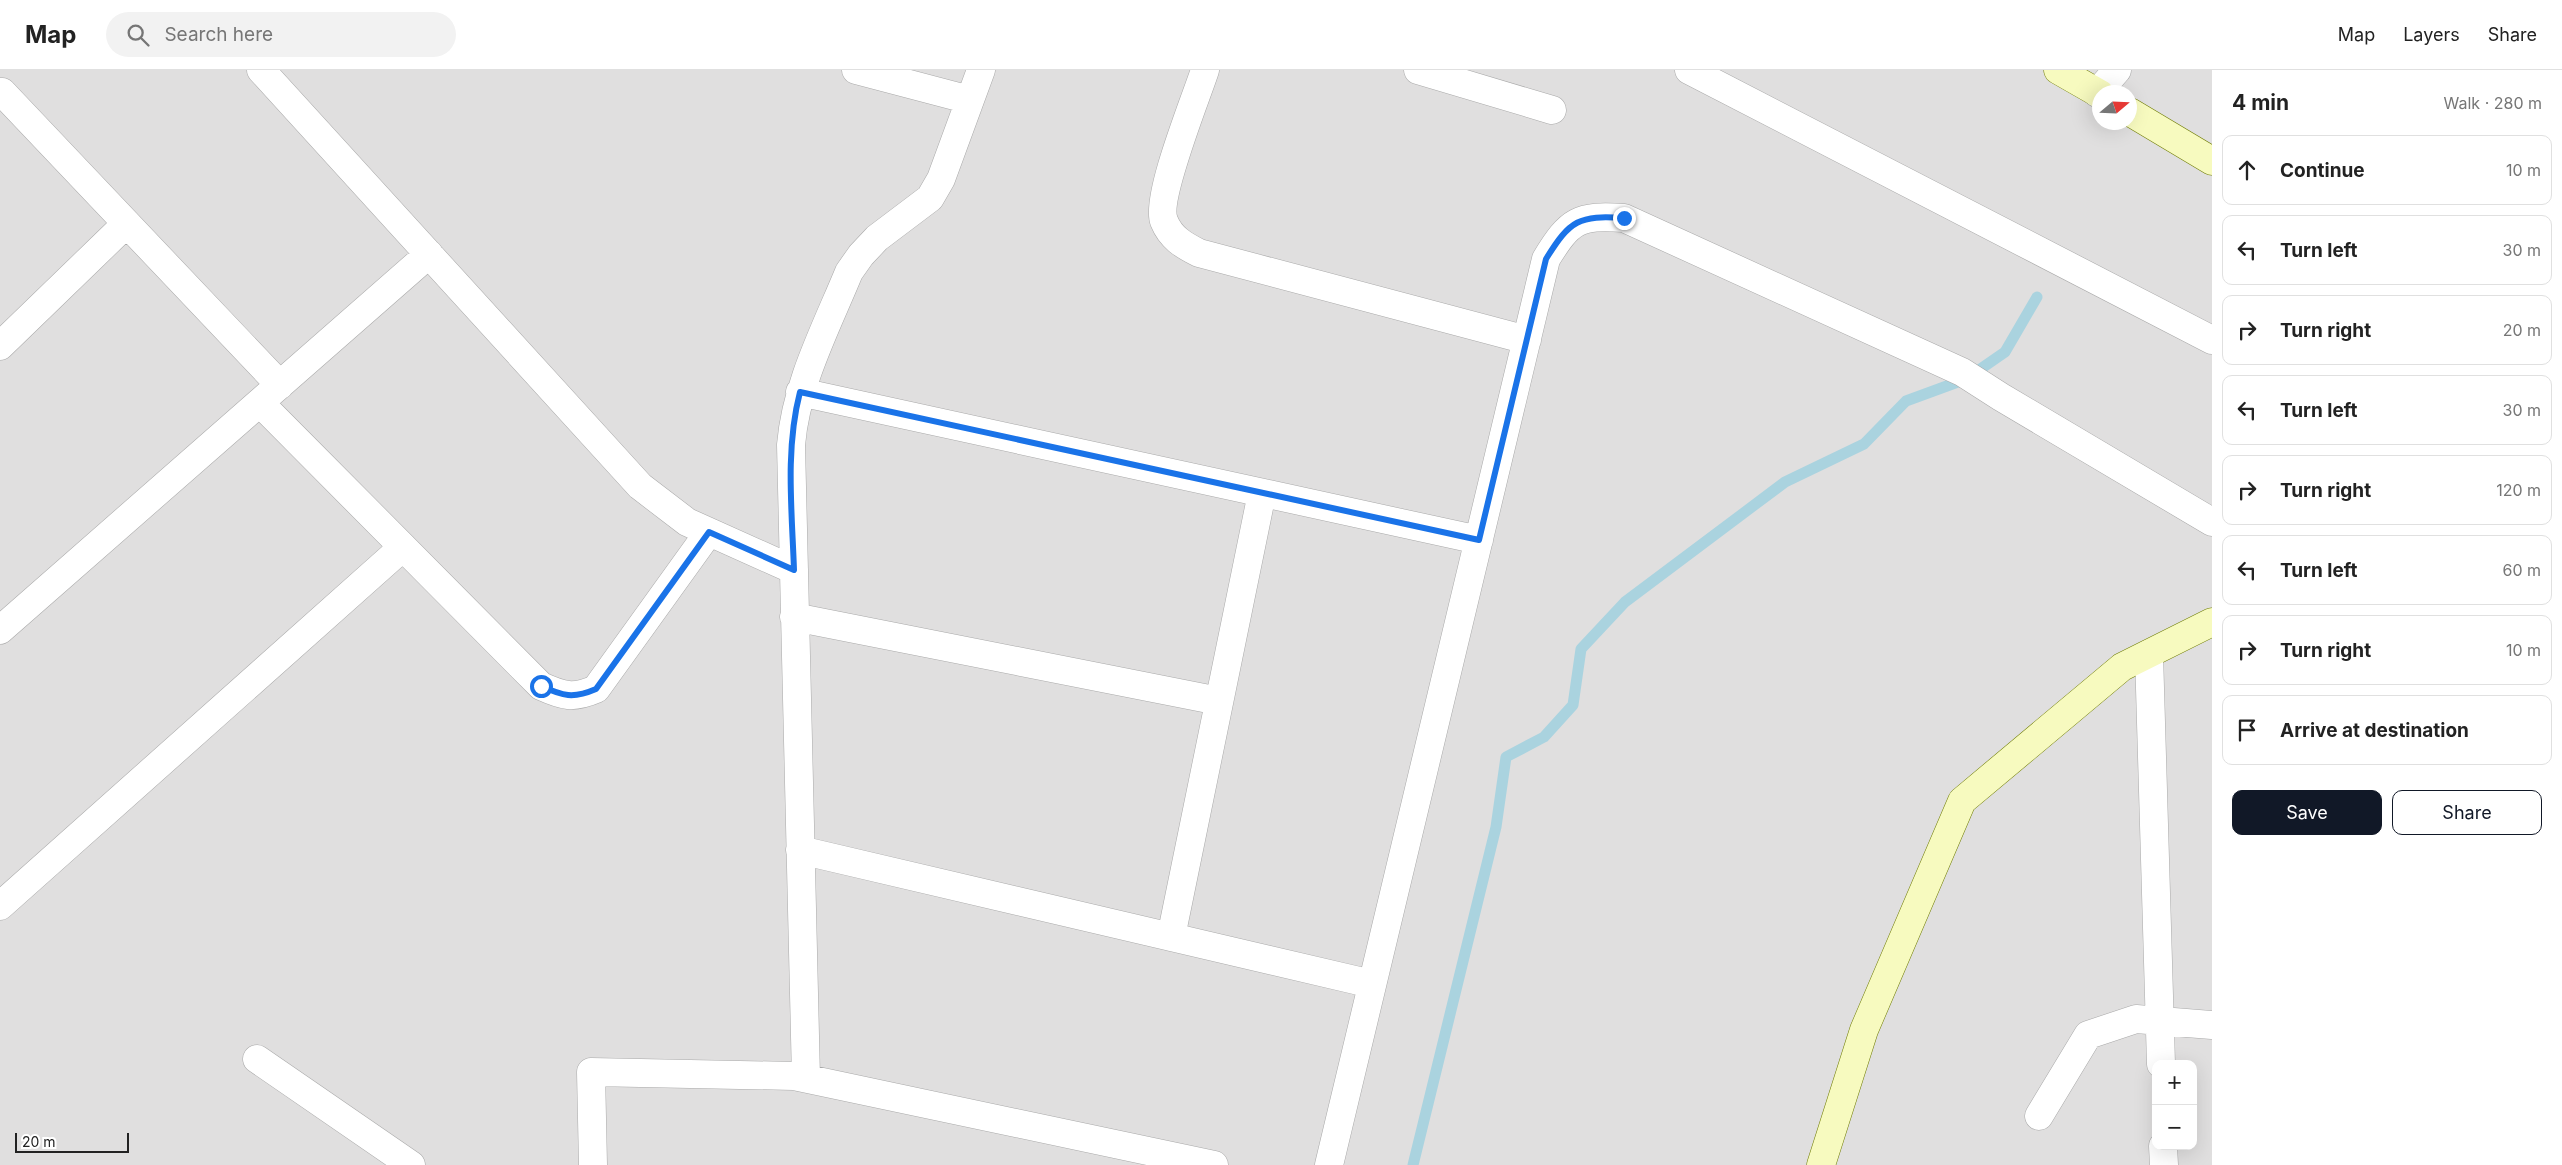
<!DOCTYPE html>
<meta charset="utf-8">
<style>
:root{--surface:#fff;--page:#f2f2f2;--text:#222;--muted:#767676;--line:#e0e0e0;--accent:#111827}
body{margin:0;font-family:Inter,sans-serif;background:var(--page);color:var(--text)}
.controls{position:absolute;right:15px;bottom:15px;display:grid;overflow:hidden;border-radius:10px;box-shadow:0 5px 20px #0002}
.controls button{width:45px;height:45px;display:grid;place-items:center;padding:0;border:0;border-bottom:1px solid var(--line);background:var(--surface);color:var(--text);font:25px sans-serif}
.compass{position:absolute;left:2092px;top:15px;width:45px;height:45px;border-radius:50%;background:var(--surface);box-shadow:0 5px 20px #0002;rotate:71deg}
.scale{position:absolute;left:15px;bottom:12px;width:114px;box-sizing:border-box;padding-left:5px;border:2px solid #222;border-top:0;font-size:14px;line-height:18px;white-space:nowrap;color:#222;-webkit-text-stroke:4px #fff;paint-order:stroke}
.stop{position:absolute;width:15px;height:15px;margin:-11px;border:4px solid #1a73e8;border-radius:50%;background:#fff}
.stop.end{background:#1a73e8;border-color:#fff;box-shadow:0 1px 5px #0008}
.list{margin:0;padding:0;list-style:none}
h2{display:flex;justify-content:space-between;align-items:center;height:65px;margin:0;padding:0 20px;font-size:21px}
h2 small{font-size:16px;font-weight:400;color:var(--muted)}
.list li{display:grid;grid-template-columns:32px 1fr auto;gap:15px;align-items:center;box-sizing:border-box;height:70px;margin:0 10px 10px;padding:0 10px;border:1px solid var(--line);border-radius:10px}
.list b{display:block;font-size:19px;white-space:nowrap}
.list em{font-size:16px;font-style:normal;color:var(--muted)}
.actions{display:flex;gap:10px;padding:15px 20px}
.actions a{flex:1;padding:11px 0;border:1px solid var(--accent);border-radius:10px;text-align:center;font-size:18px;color:var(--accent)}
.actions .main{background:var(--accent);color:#fff}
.icon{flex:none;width:28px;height:28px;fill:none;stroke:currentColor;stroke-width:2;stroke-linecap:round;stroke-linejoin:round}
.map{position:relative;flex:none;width:2212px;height:1095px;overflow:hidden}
header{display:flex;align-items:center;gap:30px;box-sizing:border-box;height:70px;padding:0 25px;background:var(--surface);border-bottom:1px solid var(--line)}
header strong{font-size:24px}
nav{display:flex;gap:28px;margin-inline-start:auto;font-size:18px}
.search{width:350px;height:45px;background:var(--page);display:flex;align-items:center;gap:12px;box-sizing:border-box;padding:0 18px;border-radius:28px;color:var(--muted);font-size:19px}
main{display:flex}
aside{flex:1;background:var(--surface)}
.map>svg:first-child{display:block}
.residential{fill:#e0dfdf;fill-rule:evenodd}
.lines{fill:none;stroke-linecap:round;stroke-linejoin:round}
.stream{stroke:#aad3df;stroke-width:11}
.street-casing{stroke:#a9a9a9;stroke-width:29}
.secondary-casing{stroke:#707d05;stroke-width:29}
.street{stroke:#fff;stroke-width:28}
.secondary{stroke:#f7fabf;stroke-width:28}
.route{stroke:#1a73e8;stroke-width:6}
</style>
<header>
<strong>Map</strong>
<div class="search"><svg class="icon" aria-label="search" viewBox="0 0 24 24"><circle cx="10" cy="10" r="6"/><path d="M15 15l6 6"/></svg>Search here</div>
<nav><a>Map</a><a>Layers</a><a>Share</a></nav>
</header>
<main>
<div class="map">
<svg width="2212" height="1095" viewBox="0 0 2212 1095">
<rect width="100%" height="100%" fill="#f2efe9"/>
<path class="residential" d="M 0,0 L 2212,0 L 2212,1095 L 0,1095 ZM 2100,22 L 2130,22 L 2130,52 L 2100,52 ZM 2156,994 L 2193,994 L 2193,1076 L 2156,1076 Z"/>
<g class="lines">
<path class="stream" d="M 1413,1095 L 1496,757 L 1506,687 L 1544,667 L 1573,635 L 1581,579 L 1625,532 L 1785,412 L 1864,374 L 1906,331 L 1966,309 L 2005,282 L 2037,227"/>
<defs>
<path id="street" d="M 261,0 L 640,416 L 687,452 L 794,500
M 856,0 L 970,30
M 1205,0 C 1196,28 1155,128 1164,151 C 1171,168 1183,175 1199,183 L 1527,270
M 1418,0 L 1552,40
M 1689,0 L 2212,270
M 2,22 L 280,315
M 2097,23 L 2117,0
M 0,276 L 126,154
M 800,322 L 1479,470
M 260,333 L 541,616 C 563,626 573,629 596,619 L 709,462
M 794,547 L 1219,631
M 0,560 L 429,184
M 2149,584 L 2161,994
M 800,780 L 1372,914
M 0,836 L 403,477
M 1171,867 L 1262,423
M 257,989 L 411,1095
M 806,1008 L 791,375 C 796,314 826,258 849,202 L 861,185 L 877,168 L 930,128 L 941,109 L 981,0
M 2039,1046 L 2088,965 L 2136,949 L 2212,955
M 2163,1076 L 2164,1095
M 593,1095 L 591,1002 L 794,1006 L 1214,1095
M 1329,1095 L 1546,189 C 1570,150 1578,145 1624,148 L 1962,302 L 2001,327 L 2212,452"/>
<path id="secondary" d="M 2058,0 L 2100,24
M 2130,42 L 2212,91
M 1821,1095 L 1864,960 L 1962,731 L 2122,597 L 2212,552"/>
</defs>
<use href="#street" class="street-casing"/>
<use href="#secondary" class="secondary-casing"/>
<use href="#street" class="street"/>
<use href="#secondary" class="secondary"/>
</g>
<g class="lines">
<path class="route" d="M 541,616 C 563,626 573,629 596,619 L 709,462 L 794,500 C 792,441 785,380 800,322 L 1479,470 L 1546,189 C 1570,150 1579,145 1624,148"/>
</g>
</svg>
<div class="controls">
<button>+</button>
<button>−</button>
</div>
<svg class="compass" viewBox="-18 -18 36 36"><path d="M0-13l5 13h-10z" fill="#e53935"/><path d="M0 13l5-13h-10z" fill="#767676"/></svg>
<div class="scale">20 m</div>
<div class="stop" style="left:541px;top:616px"></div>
<div class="stop end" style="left:1624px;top:148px"></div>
</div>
<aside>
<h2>4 min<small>Walk · 280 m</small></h2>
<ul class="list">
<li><svg class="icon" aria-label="ahead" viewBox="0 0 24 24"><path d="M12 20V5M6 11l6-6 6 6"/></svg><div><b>Continue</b></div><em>10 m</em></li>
<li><svg class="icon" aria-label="left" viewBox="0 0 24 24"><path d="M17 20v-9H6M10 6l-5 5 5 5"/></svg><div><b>Turn left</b></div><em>30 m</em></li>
<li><svg class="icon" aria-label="right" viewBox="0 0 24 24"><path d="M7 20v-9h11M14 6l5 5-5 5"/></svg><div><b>Turn right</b></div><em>20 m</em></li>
<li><svg class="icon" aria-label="left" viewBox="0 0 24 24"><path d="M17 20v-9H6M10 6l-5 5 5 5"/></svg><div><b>Turn left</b></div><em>30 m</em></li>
<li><svg class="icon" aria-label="right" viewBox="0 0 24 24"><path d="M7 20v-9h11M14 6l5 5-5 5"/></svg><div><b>Turn right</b></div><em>120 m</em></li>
<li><svg class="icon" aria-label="left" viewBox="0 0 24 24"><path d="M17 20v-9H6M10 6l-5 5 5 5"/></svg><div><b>Turn left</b></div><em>60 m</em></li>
<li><svg class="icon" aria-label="right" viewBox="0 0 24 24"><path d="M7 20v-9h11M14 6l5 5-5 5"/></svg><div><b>Turn right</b></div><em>10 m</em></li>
<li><svg class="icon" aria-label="arrive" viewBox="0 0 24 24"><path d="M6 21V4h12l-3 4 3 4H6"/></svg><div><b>Arrive at destination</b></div></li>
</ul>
<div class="actions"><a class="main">Save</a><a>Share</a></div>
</aside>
</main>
